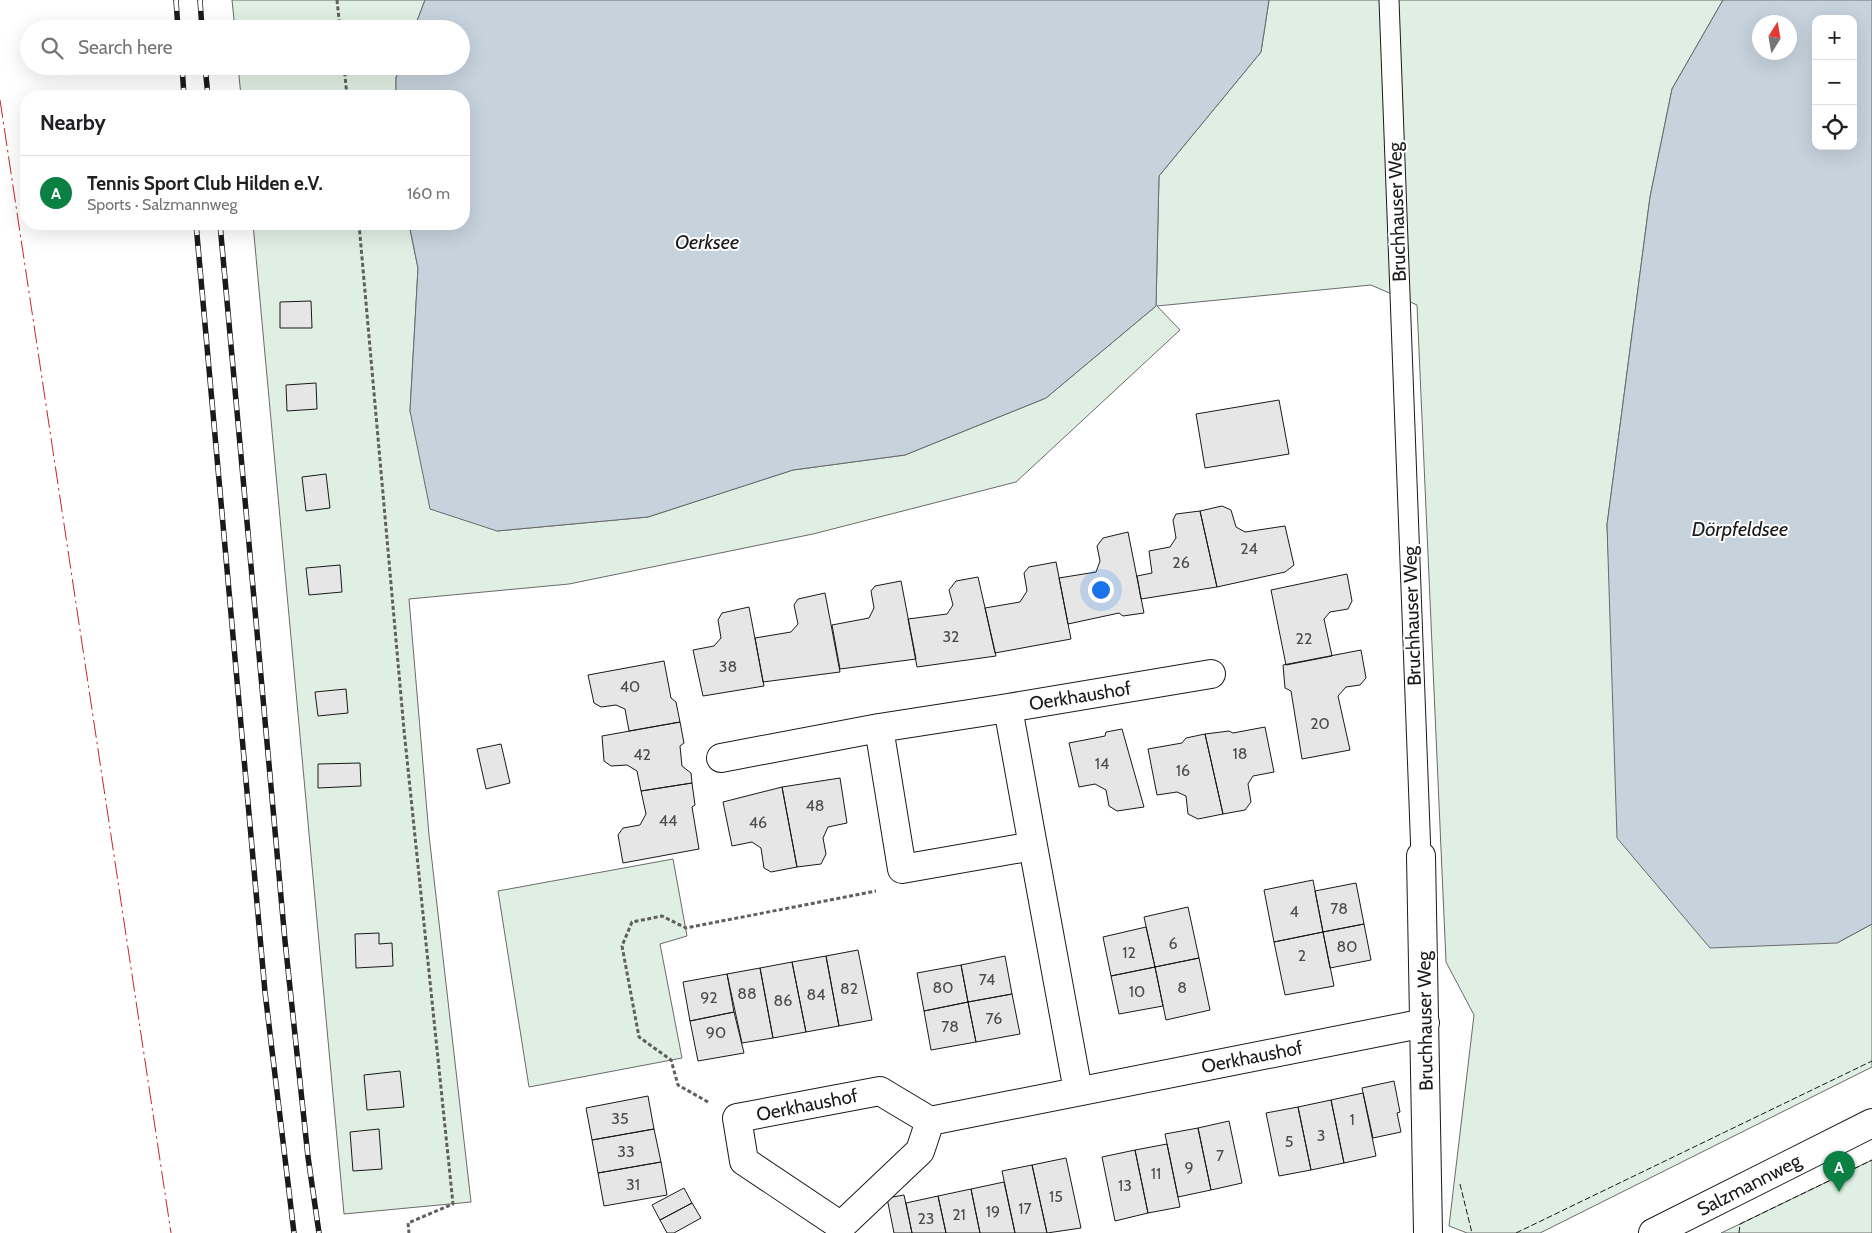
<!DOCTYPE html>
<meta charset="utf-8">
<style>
:root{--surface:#fff;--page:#f2f2f2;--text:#202124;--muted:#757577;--line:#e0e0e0;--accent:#0b8043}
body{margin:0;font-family:Cabin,sans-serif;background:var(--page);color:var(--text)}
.controls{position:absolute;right:15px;top:15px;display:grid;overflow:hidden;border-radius:10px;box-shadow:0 5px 20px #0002}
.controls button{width:45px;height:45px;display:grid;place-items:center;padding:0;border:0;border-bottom:1px solid var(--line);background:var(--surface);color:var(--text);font:25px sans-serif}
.compass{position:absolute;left:1752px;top:15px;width:45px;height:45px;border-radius:50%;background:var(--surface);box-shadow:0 5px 20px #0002;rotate:11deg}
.you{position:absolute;left:1100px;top:589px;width:18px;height:18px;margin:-12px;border:4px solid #fff;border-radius:50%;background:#1a73e8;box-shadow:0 0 0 8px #1a73e833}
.badge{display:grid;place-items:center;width:32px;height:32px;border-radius:50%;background:var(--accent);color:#fff;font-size:16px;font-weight:700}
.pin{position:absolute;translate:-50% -41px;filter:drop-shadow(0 1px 2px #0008)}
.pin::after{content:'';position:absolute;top:26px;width:18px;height:15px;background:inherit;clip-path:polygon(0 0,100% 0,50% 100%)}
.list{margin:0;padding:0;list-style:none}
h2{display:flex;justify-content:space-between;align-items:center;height:65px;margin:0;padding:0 20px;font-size:21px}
h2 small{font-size:16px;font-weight:400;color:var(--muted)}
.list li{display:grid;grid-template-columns:32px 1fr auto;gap:15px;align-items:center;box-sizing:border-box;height:75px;padding:0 20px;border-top:1px solid var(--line)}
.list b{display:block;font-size:19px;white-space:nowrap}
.list p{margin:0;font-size:16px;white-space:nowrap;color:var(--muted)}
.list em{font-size:16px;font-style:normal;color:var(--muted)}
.icon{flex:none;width:28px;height:28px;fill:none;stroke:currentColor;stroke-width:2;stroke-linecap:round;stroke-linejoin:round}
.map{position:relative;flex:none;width:1872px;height:1233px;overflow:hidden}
.search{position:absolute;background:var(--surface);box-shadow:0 5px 20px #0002;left:20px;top:20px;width:450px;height:55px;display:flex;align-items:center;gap:12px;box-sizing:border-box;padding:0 18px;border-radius:28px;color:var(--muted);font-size:19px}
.panel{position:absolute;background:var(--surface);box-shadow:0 5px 20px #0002;left:20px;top:90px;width:450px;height:140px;border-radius:20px}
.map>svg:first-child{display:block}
.green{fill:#e0efe3;stroke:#6a6a6a}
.water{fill:#c6d2dc;stroke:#6a6a6a;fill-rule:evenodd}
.building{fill:#e6e6e6;stroke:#1a1a1a}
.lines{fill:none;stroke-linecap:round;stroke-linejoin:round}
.service-casing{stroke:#1a1a1a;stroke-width:21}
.minor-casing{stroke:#1a1a1a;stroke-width:30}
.path{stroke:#5f5f5f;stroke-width:3;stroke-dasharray:4 2.5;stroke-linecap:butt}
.service{stroke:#fff;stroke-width:19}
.minor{stroke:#fff;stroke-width:28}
.rail-casing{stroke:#1a1a1a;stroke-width:5.5}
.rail{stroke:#fff;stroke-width:4;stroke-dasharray:11;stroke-linecap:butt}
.fence{stroke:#1a1a1a;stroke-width:1;stroke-dasharray:6 2.5;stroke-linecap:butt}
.power{stroke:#c62828;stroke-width:1;stroke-dasharray:18 4 2.5 4;stroke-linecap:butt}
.labels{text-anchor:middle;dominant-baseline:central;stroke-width:4;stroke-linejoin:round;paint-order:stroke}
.number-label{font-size:16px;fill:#4d4d4d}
.street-label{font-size:19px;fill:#1a1a1a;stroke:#fff}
.water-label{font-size:20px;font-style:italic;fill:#1a1a1a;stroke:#fff}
</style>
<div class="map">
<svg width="1872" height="1233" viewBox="0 0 1872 1233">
<rect width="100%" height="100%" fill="#fff"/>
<path class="green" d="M 232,0 L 425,0 L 414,29 L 235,29 Z
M 1269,0 L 1723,0 L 1672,89 L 1650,197 L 1607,525 L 1612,634 L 1837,943 L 1872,924 L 1872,1067 L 1540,1233 L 1467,1233 L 1449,1226 L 1474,1015 L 1446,962 L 1417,305 L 1371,285 L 1157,306 L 1180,330 L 1016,482 L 813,534 L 569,584 L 409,599 L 429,835 L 471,1202 L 344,1214 L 253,224 L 409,224 L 418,268 L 410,411 L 497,531 L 648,517 L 793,470 L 905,455 L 1046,398 L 1156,306 L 1159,176 L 1261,52 Z
M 238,66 L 400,66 L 396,78 L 396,96 L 241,96 Z
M 673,859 L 687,936 L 660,944 L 682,1058 L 529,1087 L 498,891 Z
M 1872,1160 L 1872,1233 L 1721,1233 L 1740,1224 Z"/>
<path class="water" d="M 425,0 L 1269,0 L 1261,52 L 1159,176 L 1156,306 L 1046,398 L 905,455 L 793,470 L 648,517 L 497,531 L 430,509 L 410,411 L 418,268 L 409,224 L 464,224 L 464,96 L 396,96 L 396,78 L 400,66 L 461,66 L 461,29 L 414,29 Z
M 1723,0 L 1872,0 L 1872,924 L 1837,943 L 1710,948 L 1617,838 L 1607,525 L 1650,197 L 1672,89 ZM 1816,19 L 1853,19 L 1853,146 L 1816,146 ZM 1760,22 L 1790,22 L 1790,52 L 1760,52 Z"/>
<path class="building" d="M 290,25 L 291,29 L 244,27 Z
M 311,301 L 312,328 L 280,328 L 280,302 Z
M 316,383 L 317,409 L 287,411 L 286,385 Z
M 1279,400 L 1289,454 L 1205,468 L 1196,414 Z
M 326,474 L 330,508 L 306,511 L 302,477 Z
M 1222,506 L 1231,510 L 1236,527 L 1245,532 L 1285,526 L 1294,565 L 1285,572 L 1217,587 L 1200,511 Z
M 1200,511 L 1217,587 L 1141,599 L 1137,576 L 1152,573 L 1149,551 L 1170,547 L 1176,538 L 1173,520 L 1176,514 Z
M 1128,532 L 1144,613 L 1123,616 L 1119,613 L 1068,624 L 1059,578 L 1096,572 L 1100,561 L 1097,546 L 1103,538 Z
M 1056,562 L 1071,639 L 995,653 L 985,608 L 1020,602 L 1027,591 L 1024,573 L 1029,567 Z
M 340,565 L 342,592 L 309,595 L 306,568 Z
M 1347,574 L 1352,601 L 1348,609 L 1330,612 L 1324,619 L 1332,656 L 1286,665 L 1271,590 Z
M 978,577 L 996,656 L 917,667 L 908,619 L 947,614 L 953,605 L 949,590 L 956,581 Z
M 901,581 L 916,659 L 840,669 L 832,625 L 869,618 L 874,608 L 871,591 L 875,586 Z
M 825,593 L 840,672 L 763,682 L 755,638 L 791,632 L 798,624 L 794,605 L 798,599 Z
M 749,607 L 764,686 L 703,696 L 693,650 L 714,646 L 721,638 L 718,620 L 722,613 Z
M 1361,650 L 1366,678 L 1360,685 L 1346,687 L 1338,696 L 1350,750 L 1302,759 L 1291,691 L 1285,688 L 1283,665 Z
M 664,661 L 671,698 L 676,702 L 680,722 L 629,731 L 625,709 L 616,705 L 601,707 L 594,703 L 588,675 Z
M 346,689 L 348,713 L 318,716 L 315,692 Z
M 680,722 L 684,743 L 680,746 L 682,766 L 691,773 L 692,783 L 641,791 L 637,771 L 627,765 L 611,766 L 604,761 L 602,736 Z
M 1265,727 L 1274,772 L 1253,776 L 1248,784 L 1251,802 L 1245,810 L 1223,814 L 1205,734 L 1229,731 L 1233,733 Z
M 1122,729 L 1144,807 L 1117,811 L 1109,806 L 1106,790 L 1095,784 L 1079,787 L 1069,743 L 1105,736 L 1106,732 Z
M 1205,734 L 1223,814 L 1198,819 L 1188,814 L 1186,796 L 1177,792 L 1157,795 L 1148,749 L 1182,743 L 1186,738 Z
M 501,744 L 510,783 L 486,789 L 477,749 Z
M 360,763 L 361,786 L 318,788 L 318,764 Z
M 840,778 L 847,823 L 828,827 L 823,838 L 826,854 L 821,864 L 797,867 L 782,787 Z
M 692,783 L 695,805 L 692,807 L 699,849 L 623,863 L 618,835 L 623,828 L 640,825 L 646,814 L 641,791 Z
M 782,787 L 797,867 L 771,872 L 764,868 L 761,848 L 752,842 L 732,846 L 723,802 Z
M 1313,880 L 1323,932 L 1274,942 L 1264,890 Z
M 1356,883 L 1364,924 L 1323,932 L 1315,891 Z
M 1188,907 L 1199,958 L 1155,967 L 1144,917 Z
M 1364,924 L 1371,960 L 1330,968 L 1323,932 Z
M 1146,927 L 1155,967 L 1111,976 L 1103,937 Z
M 1323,932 L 1334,986 L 1285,995 L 1274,942 Z
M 379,933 L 379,944 L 392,943 L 393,966 L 356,968 L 355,934 Z
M 858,950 L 872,1020 L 839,1026 L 826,956 Z
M 826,956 L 839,1026 L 806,1032 L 792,962 Z
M 1005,956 L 1012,994 L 968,1002 L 961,965 Z
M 1199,958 L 1210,1010 L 1166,1020 L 1155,967 Z
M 792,962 L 806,1032 L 773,1038 L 760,968 Z
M 961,965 L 968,1002 L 924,1011 L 917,973 Z
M 1155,967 L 1163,1006 L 1119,1014 L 1111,976 Z
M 760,968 L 773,1038 L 742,1043 L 727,974 Z
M 727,974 L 734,1012 L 690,1021 L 683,982 Z
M 1012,994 L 1020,1034 L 976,1042 L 968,1002 Z
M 968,1002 L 976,1042 L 931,1050 L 924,1011 Z
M 734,1012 L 744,1053 L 698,1061 L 690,1021 Z
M 400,1071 L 404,1107 L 367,1110 L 364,1075 Z
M 1394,1081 L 1400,1112 L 1397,1113 L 1401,1132 L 1373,1138 L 1362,1088 Z
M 1363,1093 L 1376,1156 L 1344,1163 L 1331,1100 Z
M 648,1096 L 654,1129 L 592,1140 L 586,1108 Z
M 1331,1100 L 1344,1163 L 1311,1170 L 1298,1107 Z
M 1298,1107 L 1311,1170 L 1279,1176 L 1266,1113 Z
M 1229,1121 L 1242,1183 L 1211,1190 L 1198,1128 Z
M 1198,1128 L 1211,1190 L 1178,1197 L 1165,1134 Z
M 379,1129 L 382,1169 L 353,1171 L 350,1132 Z
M 654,1129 L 661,1162 L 598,1173 L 592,1140 Z
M 1167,1144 L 1180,1207 L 1148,1213 L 1135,1150 Z
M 1135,1150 L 1148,1213 L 1115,1221 L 1102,1157 Z
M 1066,1158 L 1081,1228 L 1047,1233 L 1032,1165 Z
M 661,1162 L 667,1195 L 604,1206 L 598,1173 Z
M 1032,1165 L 1047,1233 L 1015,1233 L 1002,1171 Z
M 1004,1182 L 1015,1233 L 980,1233 L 971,1189 Z
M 684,1188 L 692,1203 L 660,1220 L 652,1205 Z
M 971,1189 L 980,1233 L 946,1233 L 938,1196 Z
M 904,1195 L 912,1233 L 894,1233 L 887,1198 Z
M 938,1196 L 946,1233 L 912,1233 L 906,1203 Z
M 692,1203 L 701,1218 L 674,1233 L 667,1233 L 660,1220 Z"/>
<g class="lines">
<defs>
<path id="service" d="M 1389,0 L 1421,856"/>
<path id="minor" d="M 1008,708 L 1033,846 L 902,869 L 879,728 Z
M 1008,708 L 1211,674
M 721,758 L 879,728
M 1033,846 L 1078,1091
M 1421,856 L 1428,1233
M 930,1121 L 920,1151 L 841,1226 L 744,1161 L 737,1118 L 880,1091 L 930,1121 L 1425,1023
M 1653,1233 L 1872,1123"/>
</defs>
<use href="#service" class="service-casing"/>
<use href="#minor" class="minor-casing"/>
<path class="path" d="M 337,0 L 340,29
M 344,66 L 347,96
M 359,224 L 404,730 L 453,1204 L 408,1223 L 409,1233
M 708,1102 L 678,1085 L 671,1060 L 639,1037 L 622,946 L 632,922 L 662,916 L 686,928 L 876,891"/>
<use href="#service" class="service"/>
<use href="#minor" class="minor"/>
<defs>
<path id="rail" d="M 176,0 L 178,29
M 200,0 L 202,29
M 182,66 L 184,96
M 205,66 L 208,96
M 196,224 L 265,992 L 294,1233
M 220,224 L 285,941 L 308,1157 L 319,1233"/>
</defs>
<use href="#rail" class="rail-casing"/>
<use href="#rail" class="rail"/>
<path class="fence" d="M 1460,1184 L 1472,1233
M 1516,1233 L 1872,1061
M 1739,1233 L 1740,1224 L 1872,1160"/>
<path class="power" d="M 0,100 L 171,1233"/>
</g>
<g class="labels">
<g class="number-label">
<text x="1249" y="548">24</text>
<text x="1181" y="562">26</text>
<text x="951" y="636">32</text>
<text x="1304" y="638">22</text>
<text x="728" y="666">38</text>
<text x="630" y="686">40</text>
<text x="1320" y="723">20</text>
<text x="1240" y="753">18</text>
<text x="642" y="754">42</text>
<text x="1102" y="763">14</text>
<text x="1183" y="770">16</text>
<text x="815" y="805">48</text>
<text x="668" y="820">44</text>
<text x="758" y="822">46</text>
<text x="1339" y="908">78</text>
<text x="1294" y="911">4</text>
<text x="1173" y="943">6</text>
<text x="1347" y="946">80</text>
<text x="1129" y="952">12</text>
<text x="1302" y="955">2</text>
<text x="987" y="979">74</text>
<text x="943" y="987">80</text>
<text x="1182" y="987">8</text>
<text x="849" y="988">82</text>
<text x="1137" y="991">10</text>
<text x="747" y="993">88</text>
<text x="816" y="994">84</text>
<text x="709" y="997">92</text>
<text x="783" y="1000">86</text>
<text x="994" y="1018">76</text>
<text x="950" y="1026">78</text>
<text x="716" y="1032">90</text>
<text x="620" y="1118">35</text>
<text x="1352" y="1119">1</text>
<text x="1321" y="1135">3</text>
<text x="1289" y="1141">5</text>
<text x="626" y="1151">33</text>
<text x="1220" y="1155">7</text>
<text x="1189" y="1167">9</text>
<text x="1156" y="1173">11</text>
<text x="633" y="1184">31</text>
<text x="1125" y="1185">13</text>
<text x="1056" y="1196">15</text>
<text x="1025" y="1208">17</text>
<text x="993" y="1211">19</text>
<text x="959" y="1214">21</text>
<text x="926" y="1218">23</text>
</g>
<g class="street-label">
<text transform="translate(1397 212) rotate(-92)">Bruchhauser Weg</text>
<text transform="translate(1412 616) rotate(-92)">Bruchhauser Weg</text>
<text transform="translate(1080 696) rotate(-9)">Oerkhaushof</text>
<text transform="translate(1425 1021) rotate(-91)">Bruchhauser Weg</text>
<text transform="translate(1252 1057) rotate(-11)">Oerkhaushof</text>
<text transform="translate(807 1105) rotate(-11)">Oerkhaushof</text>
<text transform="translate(1749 1185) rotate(-27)">Salzmannweg</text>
</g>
<g class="water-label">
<text x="707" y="242">Oerksee</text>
<text x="1740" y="529">Dörpfeldsee</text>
</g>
</g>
</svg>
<div class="controls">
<button>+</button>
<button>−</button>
<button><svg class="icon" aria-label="locate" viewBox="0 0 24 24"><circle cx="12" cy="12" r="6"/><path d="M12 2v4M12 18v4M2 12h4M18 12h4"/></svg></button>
</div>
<svg class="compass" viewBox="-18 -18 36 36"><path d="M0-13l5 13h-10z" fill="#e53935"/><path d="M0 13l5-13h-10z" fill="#757577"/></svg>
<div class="you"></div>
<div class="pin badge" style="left:1839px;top:1192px">A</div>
<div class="search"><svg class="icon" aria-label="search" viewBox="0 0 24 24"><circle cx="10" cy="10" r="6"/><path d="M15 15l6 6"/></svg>Search here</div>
<section class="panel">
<h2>Nearby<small></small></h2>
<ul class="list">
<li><span class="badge">A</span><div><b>Tennis Sport Club Hilden e.V.</b><p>Sports · Salzmannweg</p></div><em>160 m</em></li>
</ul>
</section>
</div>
